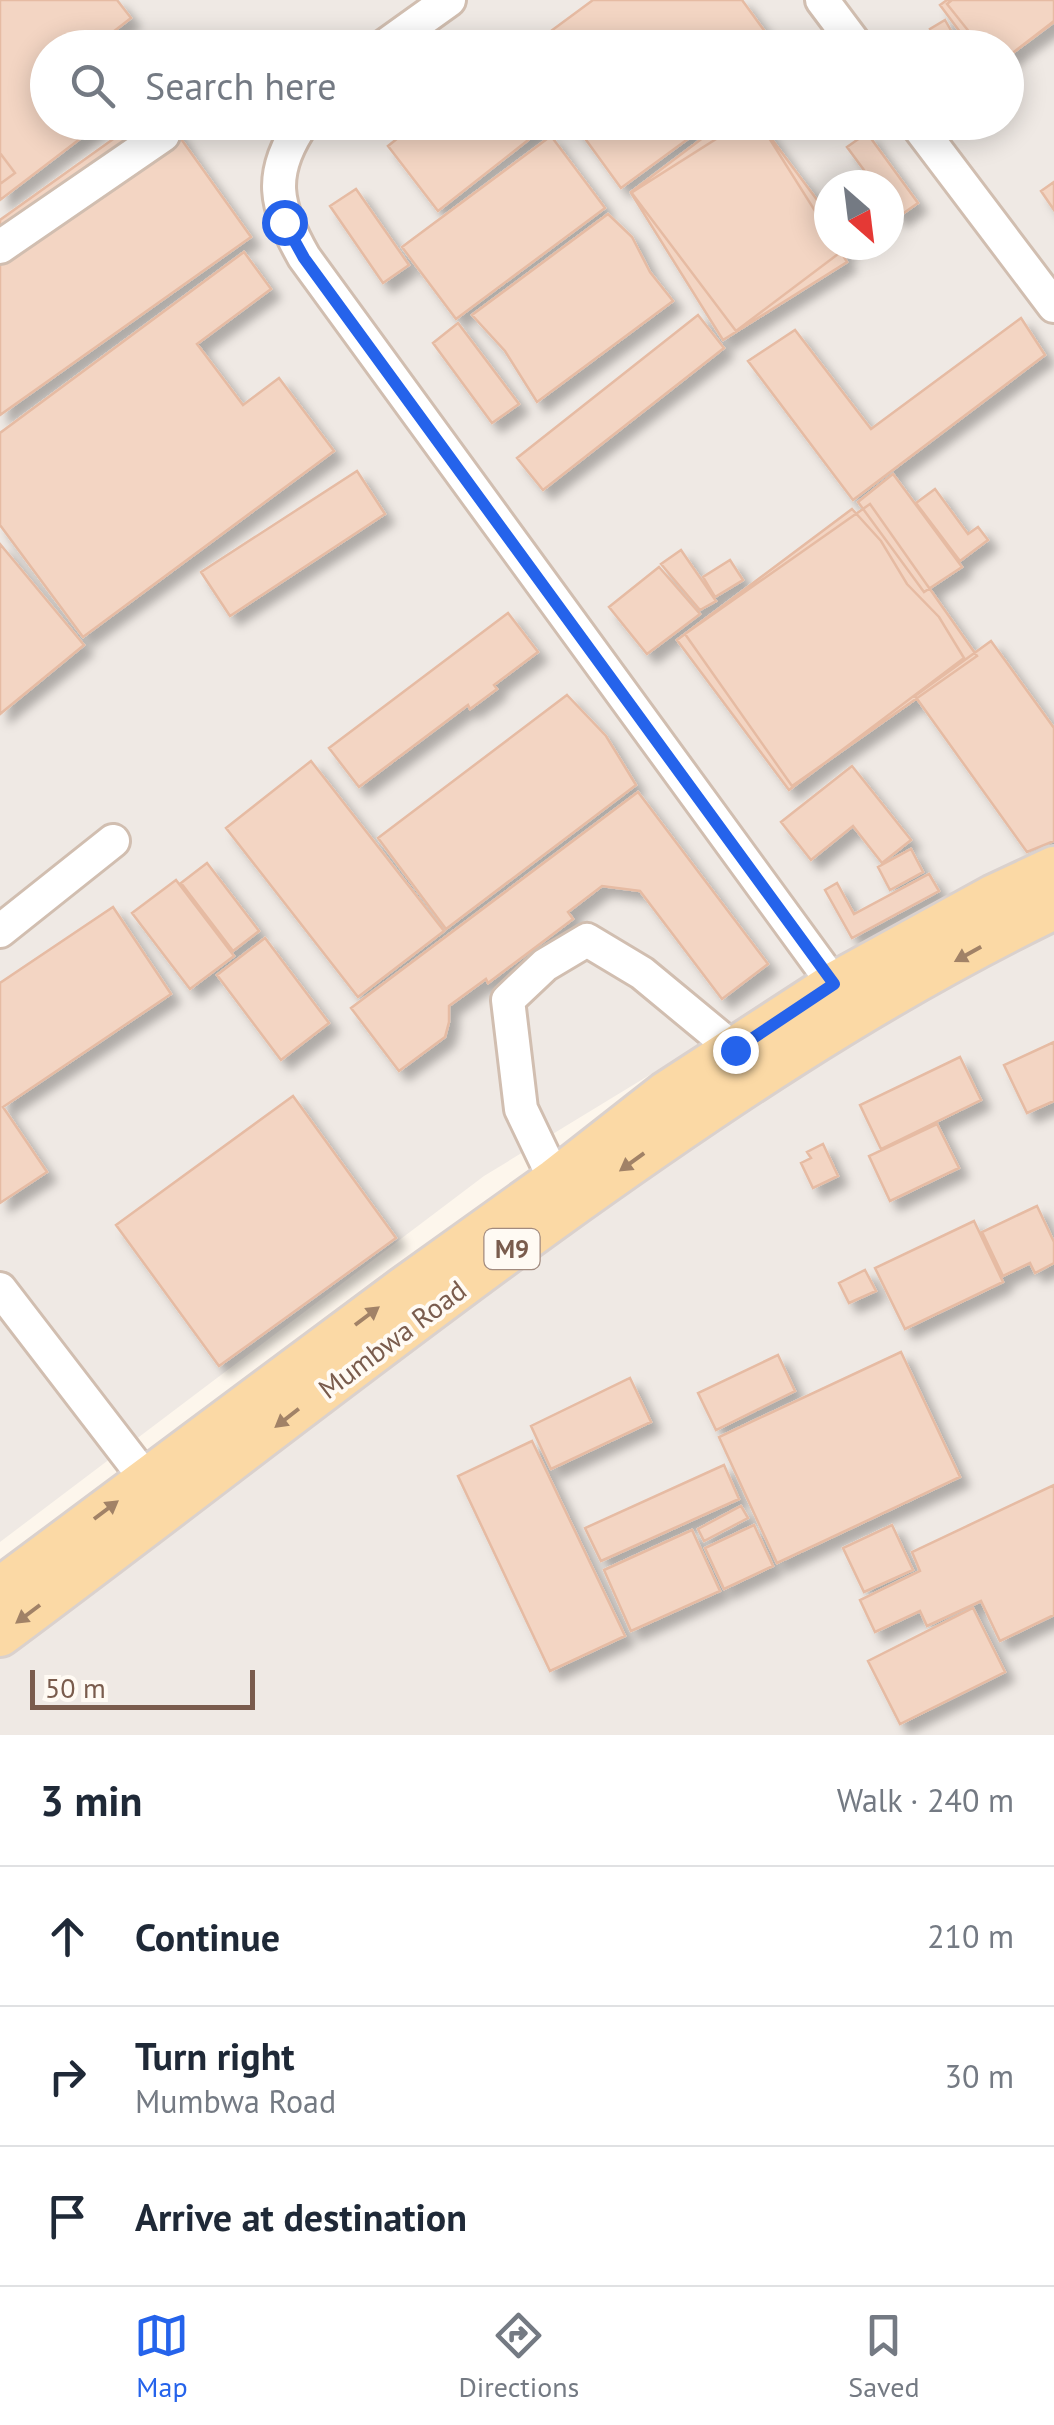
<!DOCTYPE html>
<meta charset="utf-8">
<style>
:root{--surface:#fff;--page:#f2f2f3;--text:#1f2937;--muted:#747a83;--line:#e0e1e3;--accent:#2563eb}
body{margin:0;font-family:"PT Sans",sans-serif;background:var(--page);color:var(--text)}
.compass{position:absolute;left:814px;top:170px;width:90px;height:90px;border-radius:50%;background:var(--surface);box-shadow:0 5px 25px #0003;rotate:152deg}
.scale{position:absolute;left:30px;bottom:25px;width:225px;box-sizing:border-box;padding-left:10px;border:5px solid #7a5c4d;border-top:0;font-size:28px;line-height:35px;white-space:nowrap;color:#7a5c4d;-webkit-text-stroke:8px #fffaf3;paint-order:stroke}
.stop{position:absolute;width:30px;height:30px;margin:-22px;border:8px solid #2563eb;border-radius:50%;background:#fff}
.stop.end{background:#2563eb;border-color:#fff;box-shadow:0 2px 10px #0008}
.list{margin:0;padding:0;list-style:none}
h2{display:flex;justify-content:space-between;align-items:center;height:130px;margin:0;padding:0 40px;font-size:42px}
h2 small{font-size:32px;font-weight:400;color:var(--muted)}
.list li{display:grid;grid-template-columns:65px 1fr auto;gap:30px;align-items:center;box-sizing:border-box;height:140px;padding:0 40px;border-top:2px solid var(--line)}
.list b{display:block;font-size:38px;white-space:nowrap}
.list p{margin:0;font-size:32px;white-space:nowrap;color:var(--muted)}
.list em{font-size:32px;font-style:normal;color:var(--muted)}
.icon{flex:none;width:55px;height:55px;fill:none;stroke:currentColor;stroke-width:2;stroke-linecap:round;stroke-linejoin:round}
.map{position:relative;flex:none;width:1054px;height:1735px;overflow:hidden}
.search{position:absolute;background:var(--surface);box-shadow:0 5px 25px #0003;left:30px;right:30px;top:30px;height:110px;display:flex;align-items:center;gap:25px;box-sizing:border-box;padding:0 35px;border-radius:55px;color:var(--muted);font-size:38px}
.sheet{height:550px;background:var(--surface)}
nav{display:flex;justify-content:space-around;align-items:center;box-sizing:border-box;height:140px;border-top:2px solid var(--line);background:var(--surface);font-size:28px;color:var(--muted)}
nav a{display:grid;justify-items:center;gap:5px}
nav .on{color:var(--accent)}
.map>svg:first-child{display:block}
.industrial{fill:#efe9e4;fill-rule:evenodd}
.building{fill:#f3d5c3;stroke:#e6bba3;stroke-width:2.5;filter:url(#shadow)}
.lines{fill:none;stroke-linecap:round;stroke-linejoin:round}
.minor-casing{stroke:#d1beb0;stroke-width:38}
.major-casing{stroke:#dad1cd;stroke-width:48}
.minor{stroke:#fff;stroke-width:32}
.major{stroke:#fbd9a5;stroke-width:42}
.oneway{fill:#a18267}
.route{stroke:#2563eb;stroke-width:12}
.labels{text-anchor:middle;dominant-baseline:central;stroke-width:8;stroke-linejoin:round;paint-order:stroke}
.shield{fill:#fffaf3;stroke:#a28b7f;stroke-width:2.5}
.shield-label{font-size:25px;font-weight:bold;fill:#7a5c4d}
.street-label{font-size:28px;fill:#7a5c4d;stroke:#fffaf3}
</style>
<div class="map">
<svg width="1054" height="1735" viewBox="0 0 1054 1735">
<defs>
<filter id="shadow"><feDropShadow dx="9" dy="9" stdDeviation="5" flood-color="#0004"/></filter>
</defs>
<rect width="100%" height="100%" fill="#fdf6ec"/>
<path class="industrial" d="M 0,0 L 1054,0 L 1054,854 L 853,951 L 484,1176 L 0,1542 ZM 48,48 L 1006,48 L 1006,122 L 48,122 ZM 829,185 L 889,185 L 889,245 L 829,245 Z
M 1054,875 L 1054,1735 L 0,1735 L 0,1583 Z"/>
<path class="building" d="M 0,0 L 117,0 L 131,18 L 100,42 L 104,48 L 48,48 L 48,122 L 102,122 L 0,200 Z
M 593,0 L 742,0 L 777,48 L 528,48 Z
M 947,0 L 1054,0 L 1054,22 L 1006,58 L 1006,48 L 972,48 L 940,5 Z
M 952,0 L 1054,0 L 1054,21 L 1006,58 L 1006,48 L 982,48 L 947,4 Z
M 945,20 L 961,48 L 924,48 L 922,43 L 934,36 L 930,29 Z
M 137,122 L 169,122 L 251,237 L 0,415 L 0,220 Z
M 418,122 L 551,122 L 438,211 L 388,146 Z
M 573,122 L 711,122 L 621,188 Z
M 724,122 L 759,122 L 829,216 L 829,245 L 850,245 L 736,331 L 631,192 Z
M 743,122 L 759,122 L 829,233 L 829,245 L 837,245 L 847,262 L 723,340 L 631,193 Z
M 867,133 L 918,203 L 898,217 L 889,205 L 889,185 L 875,185 L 847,147 Z
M 551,136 L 605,208 L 456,319 L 402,247 Z
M 0,153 L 15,173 L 0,184 Z
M 1054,182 L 1054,210 L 1041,191 Z
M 356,189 L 409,265 L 383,283 L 330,206 Z
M 608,214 L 632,237 L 650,272 L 673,301 L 537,402 L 505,351 L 472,315 Z
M 244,252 L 271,289 L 197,344 L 243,405 L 279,378 L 334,451 L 83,637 L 0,525 L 0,433 Z
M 698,315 L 724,348 L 543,490 L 517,458 Z
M 1021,318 L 1045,355 L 853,500 L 748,361 L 795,330 L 871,429 Z
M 458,323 L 519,404 L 492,423 L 433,343 Z
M 357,471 L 385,514 L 230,616 L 201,572 Z
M 893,474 L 962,567 L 924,592 L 858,502 Z
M 935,489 L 968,534 L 978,527 L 988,540 L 960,561 L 916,503 Z
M 870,504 L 977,656 L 792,786 L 685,634 Z
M 852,509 L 881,541 L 907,584 L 939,617 L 964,658 L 789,790 L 677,640 Z
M 0,544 L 84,645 L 0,714 Z
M 681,550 L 716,601 L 700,610 L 661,564 Z
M 730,560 L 743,580 L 715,597 L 703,577 Z
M 659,567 L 700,614 L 647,654 L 609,607 Z
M 508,613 L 538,652 L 494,685 L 497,689 L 470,709 L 468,705 L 359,787 L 329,748 Z
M 991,641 L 1054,728 L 1054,841 L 1027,852 L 915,696 Z
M 567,695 L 606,736 L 636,785 L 446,929 L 378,838 Z
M 311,761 L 444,931 L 358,997 L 226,828 Z
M 852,766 L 911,840 L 882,863 L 853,826 L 811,860 L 781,822 Z
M 638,792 L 768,964 L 722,999 L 640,891 L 602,886 L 568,912 L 573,919 L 488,983 L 486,979 L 449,1006 L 449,1022 L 445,1037 L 399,1071 L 351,1008 Z
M 911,849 L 923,872 L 890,890 L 878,867 Z
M 207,863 L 259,931 L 233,951 L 181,883 Z
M 929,874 L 939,891 L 852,938 L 825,890 L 837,883 L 854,914 Z
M 176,880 L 234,956 L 190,989 L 132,913 Z
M 113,907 L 171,994 L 3,1107 L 47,1172 L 0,1203 L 0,983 Z
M 265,938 L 329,1023 L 281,1060 L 217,975 Z
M 1054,1042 L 1054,1101 L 1027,1113 L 1004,1065 Z
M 960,1057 L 981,1100 L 881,1149 L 860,1105 Z
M 293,1096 L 396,1238 L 219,1366 L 116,1225 Z
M 937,1124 L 959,1168 L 890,1201 L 869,1156 Z
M 823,1144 L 838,1176 L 813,1188 L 801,1163 L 811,1158 L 807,1152 Z
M 1037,1206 L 1054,1242 L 1054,1263 L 1035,1273 L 1030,1263 L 1003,1276 L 982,1232 Z
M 974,1221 L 1003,1282 L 905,1329 L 875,1268 Z
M 865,1270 L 876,1291 L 849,1303 L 839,1283 Z
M 901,1352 L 960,1477 L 777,1563 L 719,1437 Z
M 778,1355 L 795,1391 L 716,1430 L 698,1393 Z
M 630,1378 L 651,1422 L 551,1469 L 531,1426 Z
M 532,1441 L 625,1636 L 550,1671 L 458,1476 Z
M 724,1465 L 739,1499 L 601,1561 L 585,1528 Z
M 1054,1485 L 1054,1615 L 1000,1641 L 981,1601 L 927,1626 L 920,1611 L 875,1632 L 860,1600 L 920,1571 L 912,1552 Z
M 741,1506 L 748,1518 L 704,1541 L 698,1529 Z
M 754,1525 L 773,1566 L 724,1589 L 705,1548 Z
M 892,1525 L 913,1570 L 864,1592 L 843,1548 Z
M 692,1530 L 720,1591 L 631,1631 L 604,1570 Z
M 973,1608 L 1005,1672 L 900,1724 L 868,1661 Z"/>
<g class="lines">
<defs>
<path id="minor" d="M 822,0 L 858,48
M 382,48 L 449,0
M 303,122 C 267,174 275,206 304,257 L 834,984
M 915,122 L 1054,306
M 0,247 L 163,135
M 0,931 L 113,841
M 555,1180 L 521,1109 L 508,1000 L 545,965 L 587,940 L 642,973 L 735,1050
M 0,1289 L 159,1496"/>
<path id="major" d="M 0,1589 L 404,1288 L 555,1180 L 666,1093 L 834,984 L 994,896 L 1054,868
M 0,1635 C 183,1499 361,1358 546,1224 C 707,1108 874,995 1054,908"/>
</defs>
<use href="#minor" class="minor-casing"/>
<use href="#major" class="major-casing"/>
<use href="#minor" class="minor"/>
<use href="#major" class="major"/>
</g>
<defs><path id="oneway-solid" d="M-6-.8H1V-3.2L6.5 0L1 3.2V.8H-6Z" transform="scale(2.5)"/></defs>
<g class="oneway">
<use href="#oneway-solid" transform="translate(968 954) rotate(151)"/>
<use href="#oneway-solid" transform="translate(632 1162) rotate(144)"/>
<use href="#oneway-solid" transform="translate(367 1316) rotate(-37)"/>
<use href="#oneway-solid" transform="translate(287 1418) rotate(142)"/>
<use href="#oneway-solid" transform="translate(106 1510) rotate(-37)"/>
<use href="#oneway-solid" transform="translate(28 1614) rotate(143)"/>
</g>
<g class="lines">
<path class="route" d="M 284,222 L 304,258 L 834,984 L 735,1050"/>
</g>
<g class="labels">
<rect class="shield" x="484.5" y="1229" width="55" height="40" rx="8"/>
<g class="shield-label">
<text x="512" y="1249">M9</text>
</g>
<g class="street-label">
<text transform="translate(392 1339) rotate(-37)">Mumbwa Road</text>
</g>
</g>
</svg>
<svg class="compass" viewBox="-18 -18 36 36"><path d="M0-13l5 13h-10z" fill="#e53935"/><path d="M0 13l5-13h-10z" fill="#747a83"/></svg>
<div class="scale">50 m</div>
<div class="stop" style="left:284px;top:222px"></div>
<div class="stop end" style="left:735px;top:1050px"></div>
<div class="search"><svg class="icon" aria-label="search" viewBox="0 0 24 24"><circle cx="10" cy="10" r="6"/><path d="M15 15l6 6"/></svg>Search here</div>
</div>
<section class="sheet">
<h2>3 min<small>Walk · 240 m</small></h2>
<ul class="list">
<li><svg class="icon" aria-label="ahead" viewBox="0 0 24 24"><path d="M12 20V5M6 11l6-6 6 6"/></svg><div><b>Continue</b></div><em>210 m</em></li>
<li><svg class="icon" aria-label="right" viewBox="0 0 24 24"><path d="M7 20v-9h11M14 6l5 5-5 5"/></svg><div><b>Turn right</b><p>Mumbwa Road</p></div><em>30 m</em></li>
<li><svg class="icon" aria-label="arrive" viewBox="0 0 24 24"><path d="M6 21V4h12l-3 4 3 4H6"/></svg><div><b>Arrive at destination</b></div></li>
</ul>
</section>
<nav>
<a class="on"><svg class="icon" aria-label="map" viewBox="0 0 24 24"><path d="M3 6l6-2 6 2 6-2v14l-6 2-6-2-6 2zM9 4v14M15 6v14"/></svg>Map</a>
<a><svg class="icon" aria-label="directions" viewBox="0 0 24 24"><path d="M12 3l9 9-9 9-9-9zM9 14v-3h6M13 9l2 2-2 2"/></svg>Directions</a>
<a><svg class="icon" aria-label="saved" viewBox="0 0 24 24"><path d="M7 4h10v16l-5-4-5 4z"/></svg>Saved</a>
</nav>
